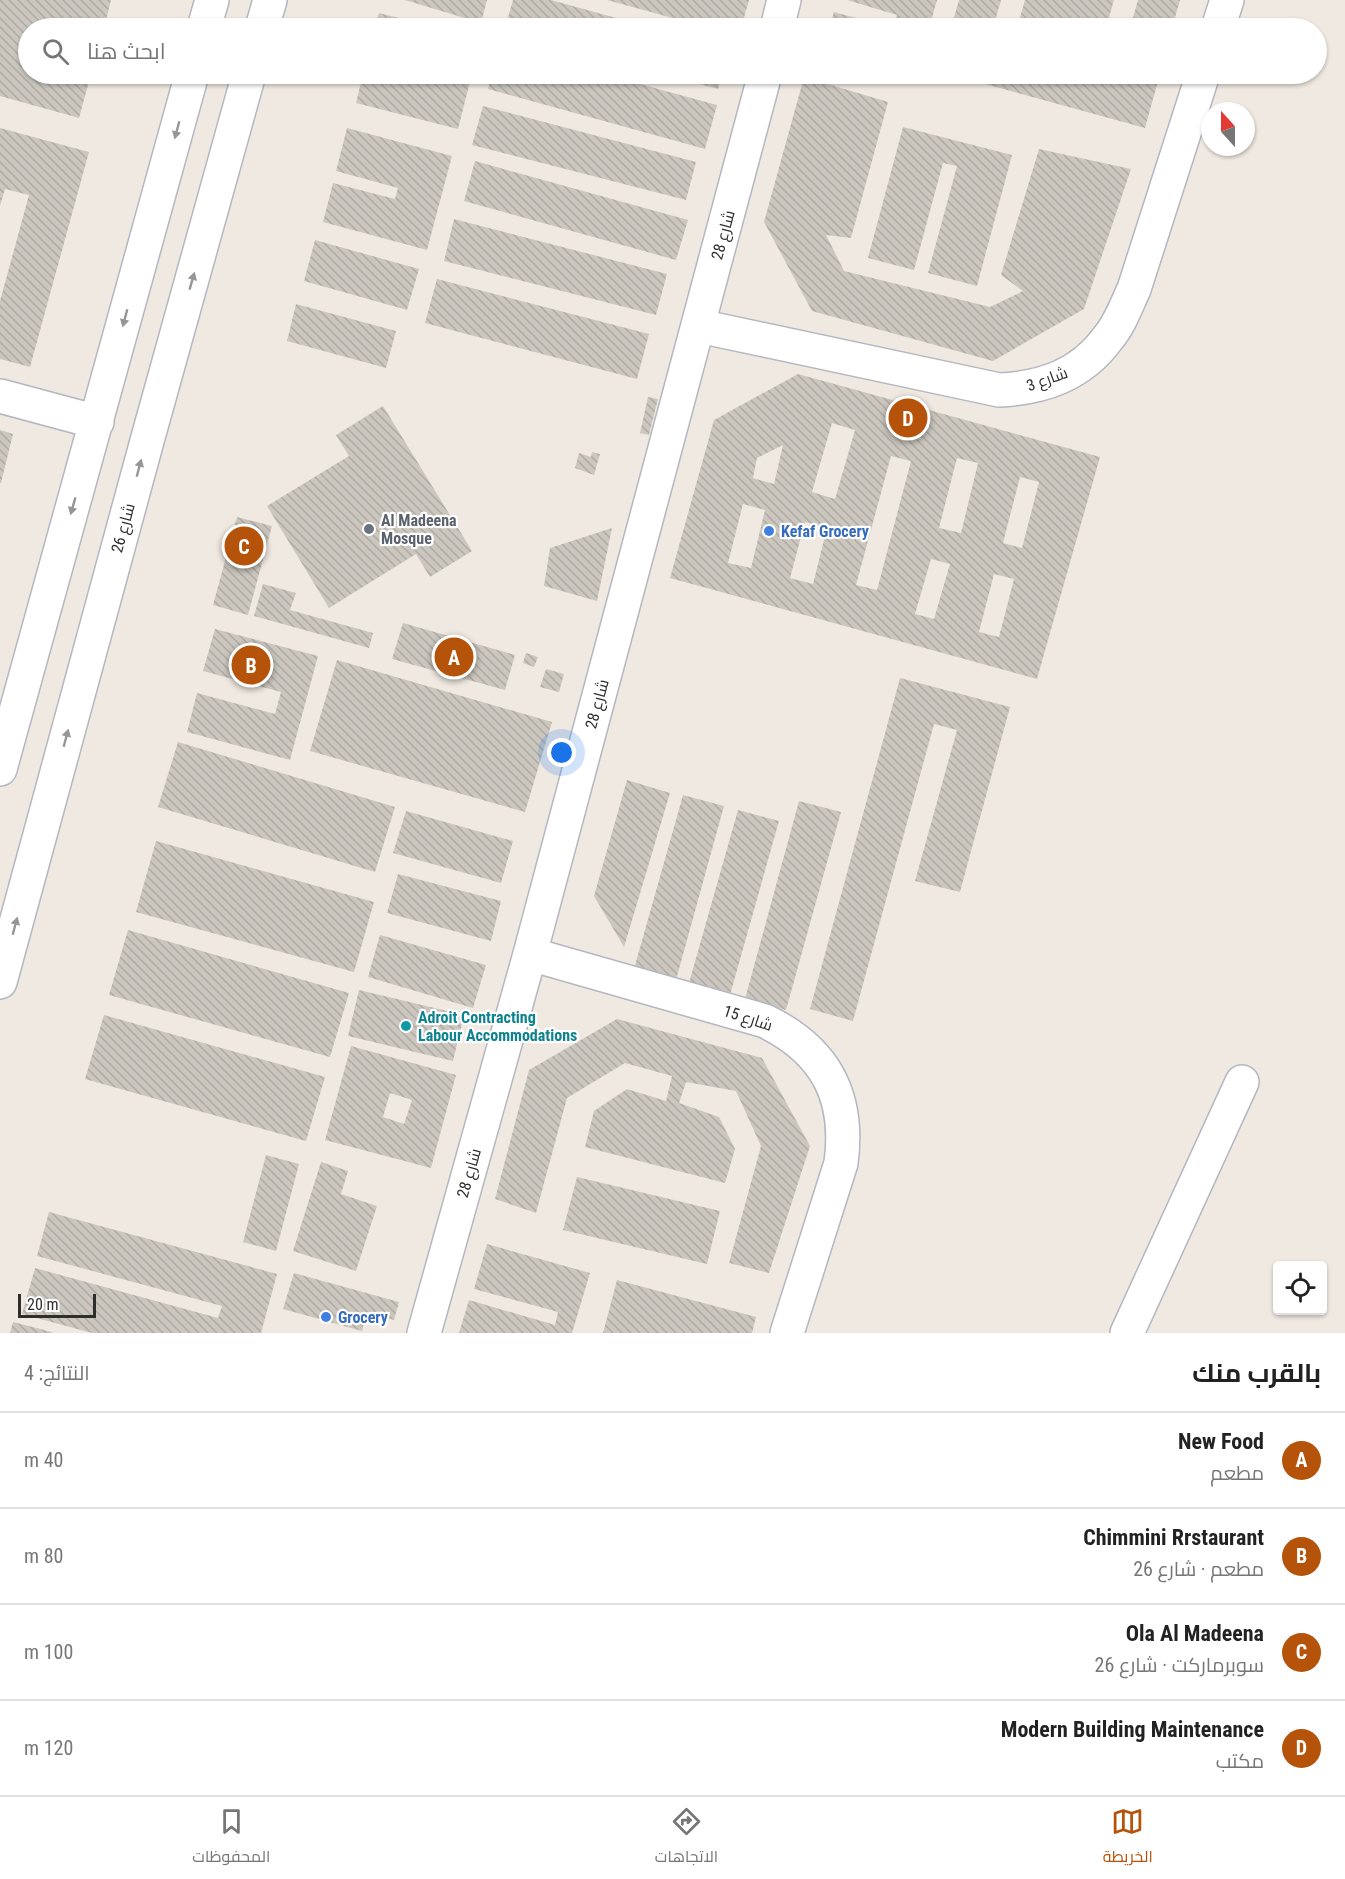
<!DOCTYPE html>
<html lang="ar">
<meta charset="utf-8">
<style>
:root{--surface:#fff;--page:#f2f2f2;--text:#222;--muted:#767676;--line:#e0e0e0;--accent:#b45309}
body{margin:0;font-family:"Roboto Condensed",Cairo,sans-serif;background:var(--page);color:var(--text);direction:rtl}
.controls{position:absolute;right:18px;bottom:18px;display:grid;overflow:hidden;border-radius:6px;box-shadow:0 2px 4px #0004}
.controls button{width:54px;height:54px;display:grid;place-items:center;padding:0;border:0;border-bottom:2px solid var(--line);background:var(--surface);color:var(--text);font:30px sans-serif}
.compass{position:absolute;left:1201px;top:102px;width:54px;height:54px;border-radius:50%;background:var(--surface);box-shadow:0 2px 4px #0004;rotate:339deg}
.scale{position:absolute;left:18px;bottom:15px;width:78px;box-sizing:border-box;padding-left:6px;border:3px solid #2e2e2e;border-top:0;font-size:16px;line-height:21px;white-space:nowrap;color:#2e2e2e;-webkit-text-stroke:4px #fff;paint-order:stroke}
.you{position:absolute;left:562px;top:753px;width:21px;height:21px;margin:-15px;border:4px solid #fff;border-radius:50%;background:#1a73e8;box-shadow:0 0 0 9px #1a73e833}
.badge{display:grid;place-items:center;width:39px;height:39px;border-radius:50%;background:var(--accent);color:#fff;font-size:20px;font-weight:700}
.pin{position:absolute;translate:-50% -50%;border:3px solid #fff;box-shadow:0 2px 6px #0006}
.list{margin:0;padding:0;list-style:none}
h2{display:flex;justify-content:space-between;align-items:center;height:78px;margin:0;padding:0 24px;font-size:26px}
h2 small{font-size:20px;font-weight:400;color:var(--muted)}
.list li{display:grid;grid-template-columns:39px 1fr auto;gap:18px;align-items:center;box-sizing:border-box;height:96px;padding:0 24px;border-top:2px solid var(--line)}
.list b{display:block;font-size:22px;white-space:nowrap}
.list p{margin:0;font-size:20px;white-space:nowrap;color:var(--muted)}
.list em{font-size:20px;font-style:normal;color:var(--muted)}
.icon{flex:none;width:33px;height:33px;fill:none;stroke:currentColor;stroke-width:2;stroke-linecap:round;stroke-linejoin:round}
.map{position:relative;flex:none;width:1345px;height:1333px;overflow:hidden;direction:ltr}
.search{position:absolute;background:var(--surface);box-shadow:0 2px 4px #0004;left:18px;right:18px;top:18px;height:66px;display:flex;align-items:center;gap:15px;box-sizing:border-box;padding:0 21px;border-radius:33px;color:var(--muted);font-size:22px}
.sheet{height:462px;background:var(--surface)}
nav{display:flex;justify-content:space-around;align-items:center;box-sizing:border-box;height:84px;border-top:2px solid var(--line);background:var(--surface);font-size:16px;color:var(--muted)}
nav a{display:grid;justify-items:center;gap:3px}
nav .on{color:var(--accent)}
.map>svg:first-child{display:block}
.building{fill:url(#building-back-hatch);fill-rule:evenodd}
.lines{fill:none;stroke-linecap:round;stroke-linejoin:round}
.minor-casing{stroke:#b4b7c1;stroke-width:36}
.minor{stroke:#fff;stroke-width:33}
.oneway{fill:#969696}
.worship-dot{fill:#6b7280;stroke:#fff;stroke-width:2}
.shop-dot{fill:#3f7fe0;stroke:#fff;stroke-width:2}
.culture-dot{fill:#0f9aa8;stroke:#fff;stroke-width:2}
.labels{text-anchor:middle;dominant-baseline:central;stroke-width:4.5;stroke-linejoin:round;paint-order:stroke}
.street-label{font-size:16px;fill:#2e2e2e;stroke:#fff}
.worship-label{font-size:16px;font-weight:bold;fill:#5b616d;stroke:#fff;text-anchor:start}
.shop-label{font-size:16px;font-weight:bold;fill:#366cbe;stroke:#fff;text-anchor:start}
.culture-label{font-size:16px;font-weight:bold;fill:#0d838f;stroke:#fff;text-anchor:start}
</style>
<div class="map">
<svg width="1345" height="1333" viewBox="0 0 1345 1333">
<defs>
<pattern id="building-back-hatch" width="6" height="6" patternUnits="userSpaceOnUse" patternTransform="scale(1.5)"><rect width="6" height="6" fill="#cbc7bf"/><path d="M-1 5l2 2M0 0l6 6M5-1l2 2" fill="none" stroke="#afaba4"/></pattern>
</defs>
<rect width="100%" height="100%" fill="#efe9e1"/>
<path class="building" d="M 0,0 L 111,0 L 104,28 L 28,28 L 28,74 L 91,74 L 79,118 L 0,96 Z
M 405,0 L 487,0 L 481,23 Z
M 513,0 L 551,0 L 652,28 L 505,28 Z
M 607,0 L 749,0 L 741,28 L 709,28 Z
M 847,0 L 937,0 L 929,28 L 893,28 L 897,15 Z
M 959,0 L 1001,0 L 993,28 L 951,28 Z
M 1025,0 L 1114,0 L 1106,28 L 1017,28 Z
M 1138,0 L 1180,0 L 1172,28 L 1130,28 Z
M 834,12 L 892,28 L 829,28 Z
M 379,13 L 438,28 L 375,28 Z
M 363,74 L 472,74 L 458,129 L 356,103 Z
M 492,74 L 603,74 L 717,105 L 705,149 L 488,89 Z
M 664,74 L 723,74 L 718,89 Z
M 949,74 L 1109,74 L 1116,75 L 1117,74 L 1160,74 L 1145,128 Z
M 804,77 L 888,102 L 851,238 L 826,235 L 844,271 L 990,307 L 1023,291 L 1001,275 L 1039,149 L 1131,169 L 1084,309 L 993,361 L 812,311 L 764,222 Z
M 483,106 L 696,162 L 686,200 L 472,145 Z
M 903,127 L 1012,155 L 977,286 L 928,273 L 957,166 L 943,163 L 914,270 L 868,258 Z
M 0,128 L 89,152 L 30,367 L 0,359 L 0,301 L 29,195 L 5,189 L 0,206 Z
M 347,128 L 452,156 L 427,250 L 323,222 L 333,183 L 395,199 L 398,188 L 336,171 Z
M 475,161 L 688,220 L 676,260 L 464,201 Z
M 454,219 L 667,274 L 656,315 L 444,261 Z
M 315,240 L 419,269 L 407,310 L 304,281 Z
M 437,279 L 649,334 L 637,379 L 425,323 Z
M 296,304 L 396,331 L 386,368 L 287,341 Z
M 798,374 L 1100,457 L 1037,679 L 670,578 L 714,420 ZM 832,423 L 855,430 L 835,499 L 812,492 ZM 783,445 L 774,484 L 753,478 L 757,458 ZM 891,456 L 911,461 L 877,590 L 856,585 ZM 957,458 L 978,463 L 961,533 L 939,528 ZM 1020,477 L 1039,482 L 1022,548 L 1003,543 ZM 743,504 L 765,510 L 751,568 L 728,563 ZM 805,522 L 827,528 L 813,584 L 790,578 ZM 931,559 L 950,564 L 934,619 L 915,614 ZM 994,574 L 1014,579 L 999,637 L 979,632 Z
M 648,397 L 658,399 L 649,435 L 640,433 Z
M 383,406 L 472,551 L 430,577 L 416,554 L 329,608 L 267,506 L 349,456 L 336,435 Z
M 0,430 L 13,434 L 1,483 L 0,483 Z
M 592,452 L 600,454 L 594,475 L 575,468 L 579,453 L 591,457 Z
M 237,517 L 272,526 L 248,615 L 213,605 Z
M 612,528 L 597,601 L 544,586 L 550,548 Z
M 263,584 L 296,593 L 290,610 L 373,633 L 369,648 L 254,616 Z
M 403,623 L 515,655 L 505,690 L 392,659 Z
M 215,629 L 318,656 L 290,760 L 187,732 L 197,693 L 275,714 L 281,692 L 203,671 Z
M 526,653 L 538,657 L 534,667 L 523,663 Z
M 337,660 L 552,722 L 525,812 L 310,751 Z
M 546,669 L 564,674 L 559,692 L 540,687 Z
M 900,678 L 1010,707 L 960,892 L 915,881 L 957,730 L 934,724 L 853,1021 L 810,1009 Z
M 178,742 L 395,807 L 375,872 L 158,807 Z
M 627,780 L 670,793 L 624,947 L 594,896 Z
M 683,795 L 724,806 L 676,980 L 634,969 Z
M 799,801 L 841,812 L 786,1010 L 745,999 Z
M 738,810 L 779,821 L 730,995 L 689,983 Z
M 406,811 L 513,841 L 501,883 L 393,853 Z
M 156,841 L 374,902 L 354,972 L 136,912 Z
M 398,874 L 501,901 L 491,941 L 387,913 Z
M 128,930 L 349,993 L 330,1057 L 109,995 Z
M 380,935 L 486,965 L 473,1008 L 368,977 Z
M 359,990 L 464,1015 L 453,1061 L 348,1036 Z
M 104,1015 L 325,1077 L 306,1141 L 85,1079 Z
M 617,1019 L 762,1058 L 810,1146 L 769,1273 L 729,1263 L 761,1146 L 736,1091 L 686,1082 L 679,1103 L 719,1117 L 735,1149 L 725,1183 L 585,1147 L 594,1111 L 627,1089 L 666,1101 L 672,1076 L 625,1063 L 567,1098 L 536,1213 L 495,1199 L 529,1070 Z
M 351,1046 L 456,1075 L 431,1168 L 325,1140 ZM 390,1093 L 412,1100 L 404,1124 L 383,1117 Z
M 266,1155 L 299,1164 L 276,1251 L 243,1242 Z
M 321,1162 L 348,1171 L 341,1194 L 377,1206 L 356,1271 L 293,1251 Z
M 577,1177 L 720,1211 L 707,1264 L 563,1230 Z
M 49,1212 L 277,1274 L 261,1333 L 92,1333 L 22,1314 L 35,1268 L 218,1318 L 222,1306 L 37,1256 Z
M 487,1244 L 590,1273 L 572,1333 L 459,1333 L 469,1300 L 555,1325 L 558,1312 L 474,1289 Z
M 294,1273 L 399,1302 L 394,1320 L 367,1312 L 362,1331 L 283,1309 Z
M 617,1280 L 756,1317 L 752,1333 L 603,1333 Z
M 13,1322 L 52,1332 L 52,1333 L 10,1333 Z"/>
<g class="lines">
<defs>
<path id="minor" d="M 204,28 L 212,0
M 262,28 L 270,0
M 777,28 L 784,0
M 1218,28 L 1227,0
M 699,326 L 999,390 C 1043,388 1081,375 1108,338 C 1120,324 1126,306 1134,289 L 1203,74
M 0,396 L 97,422
M 0,769 L 192,74
M 530,954 L 765,1021 C 825,1050 850,1096 841,1163 L 787,1333
M 0,982 L 147,441 L 249,74
M 424,1333 L 530,954 L 765,74
M 1127,1333 L 1242,1082"/>
</defs>
<use href="#minor" class="minor-casing"/>
<use href="#minor" class="minor"/>
</g>
<defs><path id="oneway-solid" d="M-6-.8H1V-3.2L6.5 0L1 3.2V.8H-6Z" transform="scale(1.5)"/></defs>
<g class="oneway">
<use href="#oneway-solid" transform="translate(177 130) rotate(105)"/>
<use href="#oneway-solid" transform="translate(192 281) rotate(-74)"/>
<use href="#oneway-solid" transform="translate(125 318) rotate(105)"/>
<use href="#oneway-solid" transform="translate(139 468) rotate(-75)"/>
<use href="#oneway-solid" transform="translate(73 506) rotate(106)"/>
<use href="#oneway-solid" transform="translate(66 738) rotate(-75)"/>
<use href="#oneway-solid" transform="translate(15 926) rotate(-75)"/>
</g>
<circle class="worship-dot" cx="369" cy="529" r="6"/>
<g class="shop-dot">
<circle cx="769" cy="531" r="6"/>
<circle cx="326" cy="1317" r="6"/>
</g>
<circle class="culture-dot" cx="406" cy="1026" r="6"/>
<g class="labels">
<g class="street-label">
<text transform="translate(723 235) rotate(-75)">شارع 28</text>
<text transform="translate(1047 379) rotate(-20)">شارع 3</text>
<text transform="translate(123 528) rotate(-75)">شارع 26</text>
<text transform="translate(597 704) rotate(-75)">شارع 28</text>
<text transform="translate(748 1018) rotate(18)">شارع 15</text>
<text transform="translate(469 1173) rotate(-74)">شارع 28</text>
</g>
<g class="worship-label">
<text x="381" y="520">Al Madeena<tspan x="381" dy="18">Mosque</tspan></text>
</g>
<g class="shop-label">
<text x="781" y="531">Kefaf Grocery</text>
<text x="338" y="1317">Grocery</text>
</g>
<g class="culture-label">
<text x="418" y="1017">Adroit Contracting<tspan x="418" dy="18">Labour Accommodations</tspan></text>
</g>
</g>
</svg>
<div class="controls">
<button><svg class="icon" aria-label="locate" viewBox="0 0 24 24"><circle cx="12" cy="12" r="6"/><path d="M12 2v4M12 18v4M2 12h4M18 12h4"/></svg></button>
</div>
<svg class="compass" viewBox="-18 -18 36 36"><path d="M0-13l5 13h-10z" fill="#e53935"/><path d="M0 13l5-13h-10z" fill="#767676"/></svg>
<div class="scale">20 m</div>
<div class="you"></div>
<div class="pin badge" style="left:454px;top:657px">A</div>
<div class="pin badge" style="left:251px;top:665px">B</div>
<div class="pin badge" style="left:244px;top:546px">C</div>
<div class="pin badge" style="left:908px;top:418px">D</div>
<div class="search"><svg class="icon" aria-label="search" viewBox="0 0 24 24"><circle cx="10" cy="10" r="6"/><path d="M15 15l6 6"/></svg>ابحث هنا</div>
</div>
<section class="sheet">
<h2>بالقرب منك<small>النتائج: 4</small></h2>
<ul class="list">
<li><span class="badge">A</span><div><b>New Food</b><p>مطعم</p></div><em>40 m</em></li>
<li><span class="badge">B</span><div><b>Chimmini Rrstaurant</b><p>مطعم · شارع 26</p></div><em>80 m</em></li>
<li><span class="badge">C</span><div><b>Ola Al Madeena</b><p>سوبرماركت · شارع 26</p></div><em>100 m</em></li>
<li><span class="badge">D</span><div><b>Modern Building Maintenance</b><p>مكتب</p></div><em>120 m</em></li>
</ul>
</section>
<nav>
<a class="on"><svg class="icon" aria-label="map" viewBox="0 0 24 24"><path d="M3 6l6-2 6 2 6-2v14l-6 2-6-2-6 2zM9 4v14M15 6v14"/></svg>الخريطة</a>
<a><svg class="icon" aria-label="directions" viewBox="0 0 24 24"><path d="M12 3l9 9-9 9-9-9zM9 14v-3h6M13 9l2 2-2 2"/></svg>الاتجاهات</a>
<a><svg class="icon" aria-label="saved" viewBox="0 0 24 24"><path d="M7 4h10v16l-5-4-5 4z"/></svg>المحفوظات</a>
</nav>
